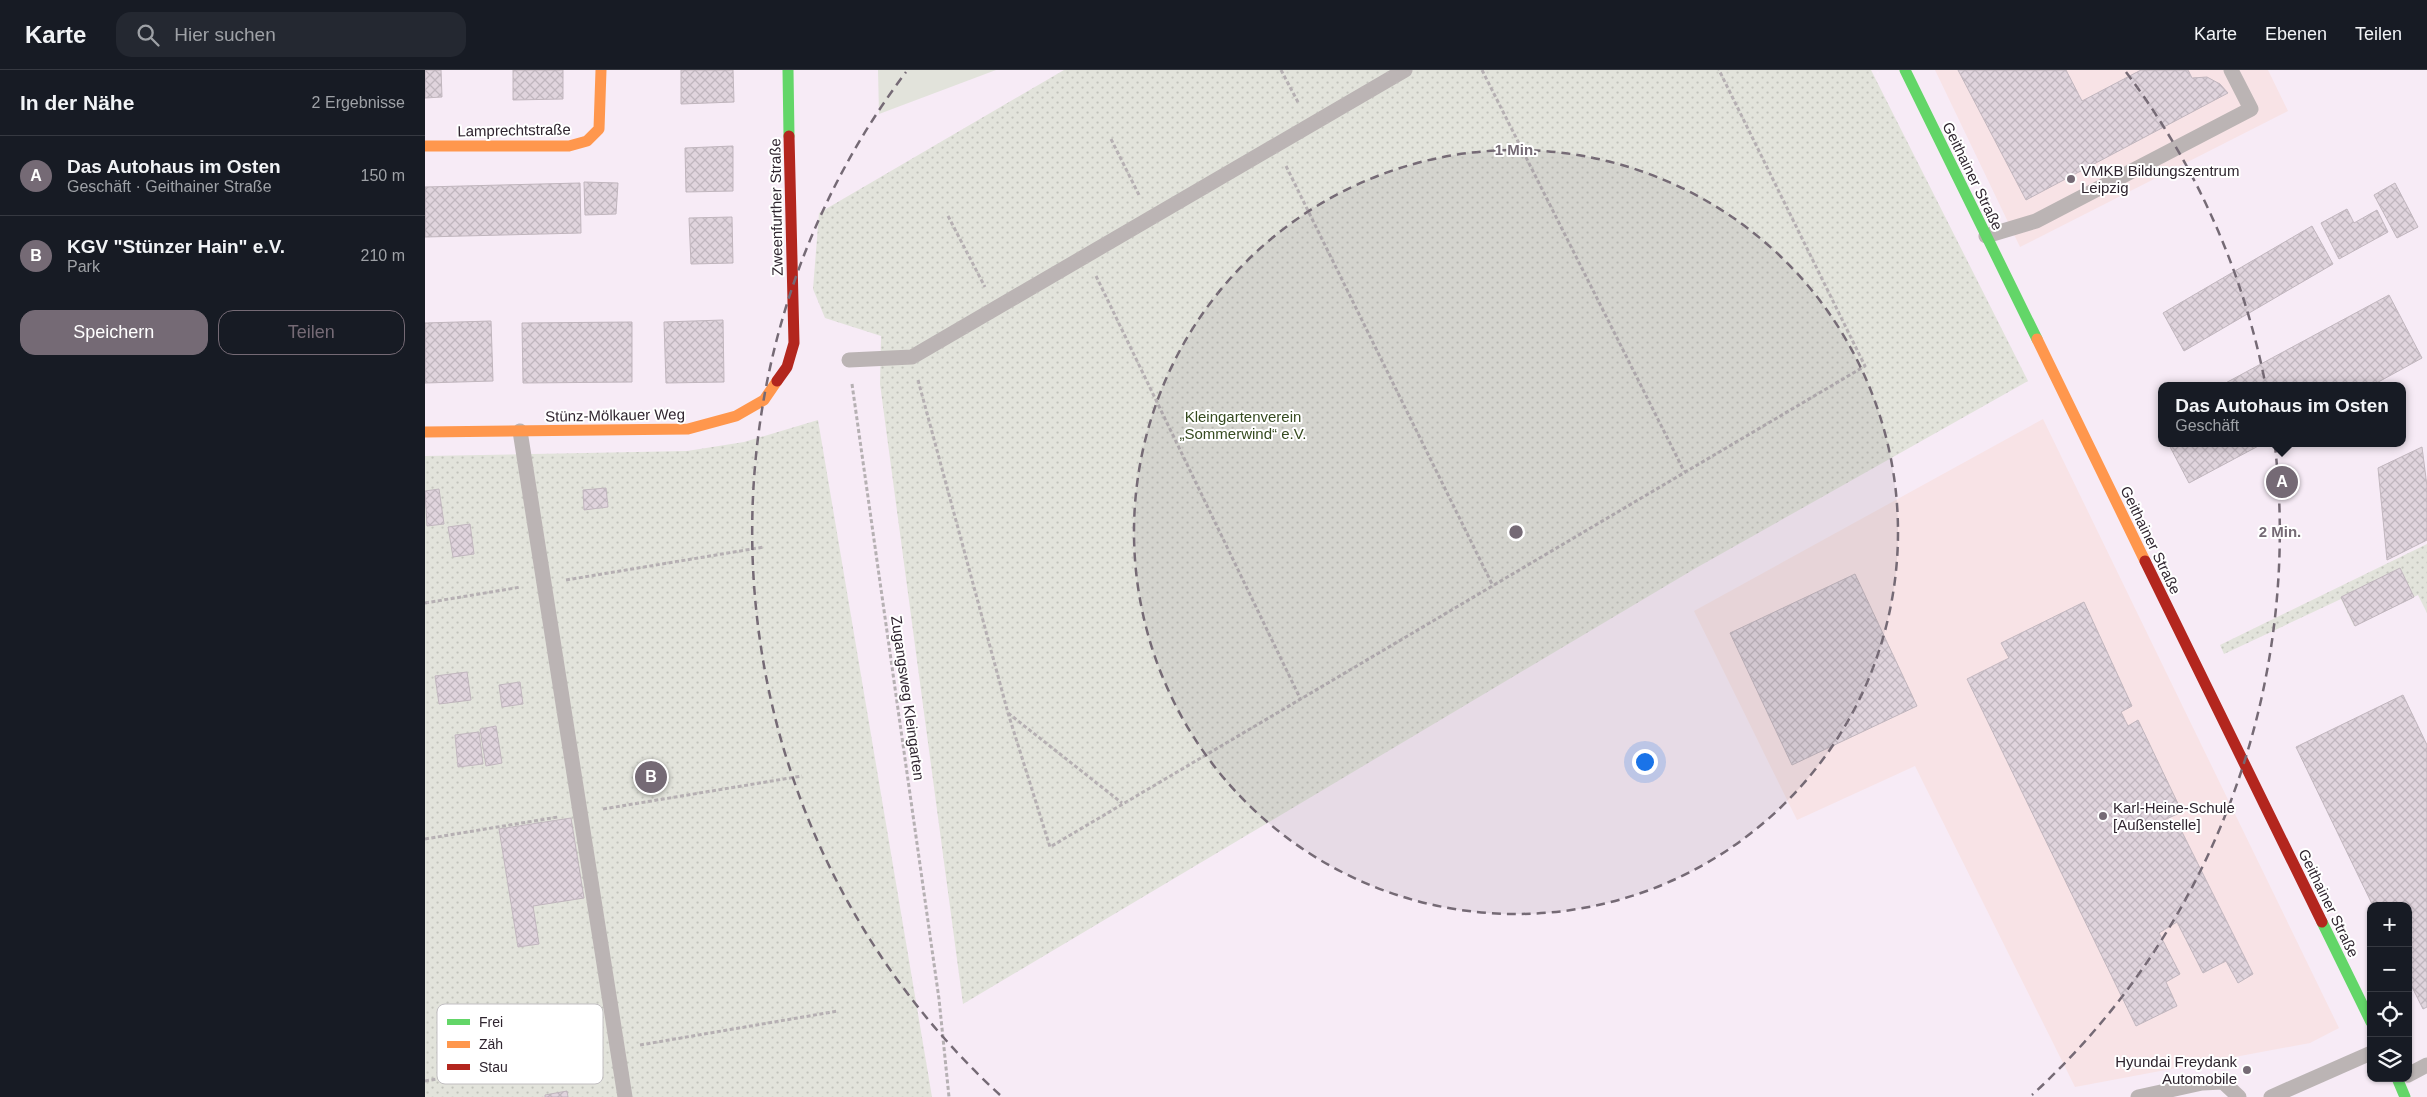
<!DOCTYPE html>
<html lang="de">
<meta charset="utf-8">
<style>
:root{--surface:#171b24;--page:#242831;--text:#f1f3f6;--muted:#9ea1a6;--line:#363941;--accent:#756a75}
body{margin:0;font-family:Helvetica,sans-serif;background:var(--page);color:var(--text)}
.controls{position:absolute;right:15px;bottom:15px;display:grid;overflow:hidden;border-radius:10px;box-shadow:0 1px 4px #0004}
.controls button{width:45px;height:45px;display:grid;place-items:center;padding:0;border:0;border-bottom:1px solid var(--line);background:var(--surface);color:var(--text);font:25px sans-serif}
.you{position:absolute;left:1219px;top:691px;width:18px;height:18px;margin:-12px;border:4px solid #fff;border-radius:50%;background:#1a73e8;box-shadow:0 0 0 8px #1a73e833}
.badge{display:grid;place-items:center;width:32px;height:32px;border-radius:50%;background:var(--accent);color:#fff;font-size:16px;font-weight:700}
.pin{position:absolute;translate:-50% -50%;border:2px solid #fff;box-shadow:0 1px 5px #0006}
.popup{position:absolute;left:1733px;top:312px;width:248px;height:65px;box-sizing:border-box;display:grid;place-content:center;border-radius:10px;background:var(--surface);filter:drop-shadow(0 1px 4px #0005);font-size:16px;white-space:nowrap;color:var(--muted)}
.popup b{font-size:19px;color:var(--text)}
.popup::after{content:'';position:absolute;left:50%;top:100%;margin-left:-10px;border:10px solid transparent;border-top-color:var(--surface)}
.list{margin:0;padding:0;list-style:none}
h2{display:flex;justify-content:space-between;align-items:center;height:65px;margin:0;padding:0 20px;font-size:21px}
h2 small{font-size:16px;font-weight:400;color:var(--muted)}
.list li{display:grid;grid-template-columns:32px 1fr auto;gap:15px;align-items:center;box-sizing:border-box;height:80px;padding:0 20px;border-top:1px solid var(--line)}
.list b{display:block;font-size:19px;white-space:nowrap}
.list p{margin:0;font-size:16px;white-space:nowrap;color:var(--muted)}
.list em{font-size:16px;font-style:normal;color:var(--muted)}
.actions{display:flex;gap:10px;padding:15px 20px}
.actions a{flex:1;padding:11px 0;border:1px solid var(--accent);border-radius:15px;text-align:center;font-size:18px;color:var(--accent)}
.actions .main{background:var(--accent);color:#fff}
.icon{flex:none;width:28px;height:28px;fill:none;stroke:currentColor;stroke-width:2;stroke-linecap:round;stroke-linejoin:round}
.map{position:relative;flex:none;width:2002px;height:1027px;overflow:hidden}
header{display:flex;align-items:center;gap:30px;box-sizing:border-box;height:70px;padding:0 25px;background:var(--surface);border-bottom:1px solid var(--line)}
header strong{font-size:24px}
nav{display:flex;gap:28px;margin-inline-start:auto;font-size:18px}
.search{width:350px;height:45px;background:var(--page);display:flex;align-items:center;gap:12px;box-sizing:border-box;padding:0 18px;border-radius:15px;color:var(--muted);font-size:19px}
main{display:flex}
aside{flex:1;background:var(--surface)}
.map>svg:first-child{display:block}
.education{fill:#f8e3e6}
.grass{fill:url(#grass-dots)}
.pitch{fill:#e2e3db}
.building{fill:url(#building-cross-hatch);stroke:#c1b6be}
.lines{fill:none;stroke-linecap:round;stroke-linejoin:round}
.path{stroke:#b6b0b3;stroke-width:3;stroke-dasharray:4 2.5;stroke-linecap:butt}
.lane{stroke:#bbb4b4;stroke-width:15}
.fast{stroke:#63d668;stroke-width:11}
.slow{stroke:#ff974d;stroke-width:11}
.jam{stroke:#b3261e;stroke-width:11}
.ring{fill:none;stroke:#756a75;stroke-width:2.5;stroke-dasharray:9 6}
.poi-dot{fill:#756a75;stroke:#fff;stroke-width:2}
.labels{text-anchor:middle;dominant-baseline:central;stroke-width:4;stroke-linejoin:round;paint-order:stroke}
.street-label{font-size:15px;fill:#2f252f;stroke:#fff}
.poi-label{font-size:15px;fill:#2f252f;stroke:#fff;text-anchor:start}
.park-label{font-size:15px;fill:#354a1f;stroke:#fff}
.key{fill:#fff;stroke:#c1bec1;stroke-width:1}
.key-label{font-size:14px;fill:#2f252f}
.centre{fill:#756a75;stroke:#fff;stroke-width:2.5}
.ring-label{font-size:15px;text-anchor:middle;font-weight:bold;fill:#756a75;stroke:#fff;stroke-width:4;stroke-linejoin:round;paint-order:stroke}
</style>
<header>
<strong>Karte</strong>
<div class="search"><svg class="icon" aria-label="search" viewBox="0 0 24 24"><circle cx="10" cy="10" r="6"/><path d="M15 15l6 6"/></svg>Hier suchen</div>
<nav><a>Karte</a><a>Ebenen</a><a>Teilen</a></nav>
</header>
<main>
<aside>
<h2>In der Nähe<small>2 Ergebnisse</small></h2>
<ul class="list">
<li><span class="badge">A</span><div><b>Das Autohaus im Osten</b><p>Geschäft · Geithainer Straße</p></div><em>150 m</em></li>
<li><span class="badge">B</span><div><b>KGV &quot;Stünzer Hain&quot; e.V.</b><p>Park</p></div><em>210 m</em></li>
</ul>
<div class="actions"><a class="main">Speichern</a><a>Teilen</a></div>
</aside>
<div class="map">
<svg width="2002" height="1027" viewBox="0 0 2002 1027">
<defs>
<pattern id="grass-dots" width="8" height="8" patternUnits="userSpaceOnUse" patternTransform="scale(1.25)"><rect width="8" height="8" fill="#e2e3db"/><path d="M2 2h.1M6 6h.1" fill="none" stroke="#c2c3bc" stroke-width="1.8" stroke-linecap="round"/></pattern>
<pattern id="building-cross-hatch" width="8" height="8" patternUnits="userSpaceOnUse" patternTransform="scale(1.25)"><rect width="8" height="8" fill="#e0d4dd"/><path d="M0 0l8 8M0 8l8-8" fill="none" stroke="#c0b6be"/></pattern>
</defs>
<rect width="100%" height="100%" fill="#f7ebf6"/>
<path class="education" d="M 1510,0 L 1843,0 L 1863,41 L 1595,177 Z
M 1618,349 L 1914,958 L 1885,973 L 1650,1017 L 1490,696 L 1372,750 L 1269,541 Z"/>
<path class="grass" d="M 639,0 L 1446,0 L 1603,311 L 1271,498 L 538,934 L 455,314 L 456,266 L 400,248 L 388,219 L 394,143 Z
M 393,350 L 507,1027 L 0,1027 L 0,386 L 262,381 L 319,372 Z
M 2002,474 L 2002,543 L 1993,525 L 1929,556 L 1916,529 L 1799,584 L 1795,575 Z"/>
<path class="pitch" d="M 453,0 L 571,0 L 454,44 Z"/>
<path class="building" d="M 0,0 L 16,0 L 17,27 L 0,28 Z
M 88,0 L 138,0 L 138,29 L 88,30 Z
M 256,0 L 308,0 L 309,32 L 256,34 Z
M 1533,0 L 1641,0 L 1657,31 L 1716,0 L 1763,0 L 1767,8 L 1782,7 L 1795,14 L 1803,23 L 1601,130 Z
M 308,76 L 308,121 L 261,122 L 260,78 Z
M 159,112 L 193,113 L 191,144 L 160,145 Z
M 155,113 L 156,163 L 0,167 L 0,117 Z
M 1970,113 L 1993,157 L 1972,168 L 1949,125 Z
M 1922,139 L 1929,153 L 1952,140 L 1963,162 L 1914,189 L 1896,153 Z
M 307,147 L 308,193 L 266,194 L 264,148 Z
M 1887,156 L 1908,194 L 1759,281 L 1738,243 Z
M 1964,225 L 1997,288 L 1946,316 L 1795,316 Z
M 298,250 L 299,312 L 241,313 L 239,252 Z
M 66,251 L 68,311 L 0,313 L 0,253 Z
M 207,252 L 207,312 L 98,313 L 97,253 Z
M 1743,373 L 1839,373 L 1764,413 Z
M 1997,377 L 2002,416 L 2002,470 L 1962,490 L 1953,398 Z
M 181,418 L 183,437 L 159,440 L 158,420 Z
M 14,419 L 19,454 L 2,456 L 0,421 Z
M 45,454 L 49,484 L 28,487 L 23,457 Z
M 1975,498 L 1989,527 L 1930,556 L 1916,527 Z
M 1430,504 L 1492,636 L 1367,695 L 1305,563 Z
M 1659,532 L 1707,636 L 1696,642 L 1703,656 L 1713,650 L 1757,742 L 1739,750 L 1746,762 L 1755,758 L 1828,904 L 1813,913 L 1801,891 L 1778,903 L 1752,852 L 1734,863 L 1755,904 L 1741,912 L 1752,936 L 1711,956 L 1542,609 L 1584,588 L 1576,573 Z
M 42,602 L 46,630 L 14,634 L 10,606 Z
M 95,612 L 98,634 L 77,637 L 74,615 Z
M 1978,625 L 2002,675 L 2002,937 L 1998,939 L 1983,909 L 1983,836 L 1948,836 L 1871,677 Z
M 71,656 L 77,693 L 61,696 L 55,659 Z
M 54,662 L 58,694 L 33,697 L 30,665 Z
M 146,748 L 159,828 L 108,836 L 114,874 L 93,877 L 74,759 Z
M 142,1021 L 143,1027 L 120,1027 L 120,1025 Z"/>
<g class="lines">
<path class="path" d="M 856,0 L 874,34
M 1057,0 L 1259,401
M 686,69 L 715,127
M 861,96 L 1068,516
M 523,146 L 560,217
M 671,206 L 875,628
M 493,310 L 583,643 L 625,777 L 1440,296 L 1294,0
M 427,314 L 514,929 L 524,1027
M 141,510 L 339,477
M 0,533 L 96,517
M 583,643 L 697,733
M 178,739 L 377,706
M 0,769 L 133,747
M 215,975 L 413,941
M 0,1011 L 170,983"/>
<path class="lane" d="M 1561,166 L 1611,151 L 1826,39 L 1806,0
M 424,290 L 487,287 L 980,0
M 95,361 L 200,1027
M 1983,1005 L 2002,995
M 1713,1027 L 1777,1013 L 1798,1012 L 1814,1027
M 1846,1027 L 1946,983"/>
<path class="fast" d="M 363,0 L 364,66
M 1480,0 L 1612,269
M 1897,852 L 1946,952
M 1972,1008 L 1980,1027"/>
<path class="slow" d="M 0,76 L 144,76 L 162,71 L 174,59 L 176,0
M 1612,269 L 1720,491
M 0,362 L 263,359 L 311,346 L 339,330 L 352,311"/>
<path class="jam" d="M 352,311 L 362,297 L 369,273 L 364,66
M 1720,491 L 1897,852"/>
</g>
<circle cx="1091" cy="462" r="382" fill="#756a75" fill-opacity=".12"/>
<g class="ring">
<circle cx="1091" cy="462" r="382"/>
<path d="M575 1025A764 764 0 0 1 481 2M1701 2A764 764 0 0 1 1607 1025"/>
</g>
<g class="poi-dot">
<circle cx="1646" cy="109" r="5"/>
<circle cx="1678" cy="746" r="5"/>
<circle cx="1822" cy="1000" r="5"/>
</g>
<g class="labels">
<g class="street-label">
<text transform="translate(89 60) rotate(-1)">Lamprechtstraße</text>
<text transform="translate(1548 106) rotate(64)">Geithainer Straße</text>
<text transform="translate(351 137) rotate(-91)">Zweenfurther Straße</text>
<text transform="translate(190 345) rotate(-1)">Stünz-Mölkauer Weg</text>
<text transform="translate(1726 470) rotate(64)">Geithainer Straße</text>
<text transform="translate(483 628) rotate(82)">Zugangsweg Kleingarten</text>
<text transform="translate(1904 833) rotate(64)">Geithainer Straße</text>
</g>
<g class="poi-label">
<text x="1656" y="100">VMKB Bildungszentrum<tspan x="1656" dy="17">Leipzig</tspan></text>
<text x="1688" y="737">Karl-Heine-Schule<tspan x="1688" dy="17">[Außenstelle]</tspan></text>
<text x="1812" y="991" text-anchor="end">Hyundai Freydank<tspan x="1812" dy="17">Automobile</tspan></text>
</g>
<g class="park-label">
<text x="818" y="346">Kleingartenverein<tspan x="818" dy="17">„Sommerwind“ e.V.</tspan></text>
</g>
</g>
<rect x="12" y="934" width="166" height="80" rx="8" class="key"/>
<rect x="22" y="949" width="23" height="6" fill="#63d668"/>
<rect x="22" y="971" width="23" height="7" fill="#ff974d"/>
<rect x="22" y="994" width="23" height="6" fill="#b3261e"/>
<g class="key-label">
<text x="54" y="957">Frei</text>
<text x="54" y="979">Zäh</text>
<text x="54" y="1002">Stau</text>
</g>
<circle cx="1091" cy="462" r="8" class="centre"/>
<g class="ring-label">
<text x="1091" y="85">1 Min.</text>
<text x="1855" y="467">2 Min.</text>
</g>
</svg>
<div class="controls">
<button>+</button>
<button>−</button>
<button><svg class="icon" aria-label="locate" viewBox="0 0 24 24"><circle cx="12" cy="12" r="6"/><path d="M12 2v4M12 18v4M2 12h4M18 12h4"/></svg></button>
<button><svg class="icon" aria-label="layers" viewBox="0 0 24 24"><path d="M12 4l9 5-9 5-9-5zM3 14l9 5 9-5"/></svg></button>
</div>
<div class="you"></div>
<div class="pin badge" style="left:1857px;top:412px">A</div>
<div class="popup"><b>Das Autohaus im Osten</b>Geschäft</div>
<div class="pin badge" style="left:226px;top:707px">B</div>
</div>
</main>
